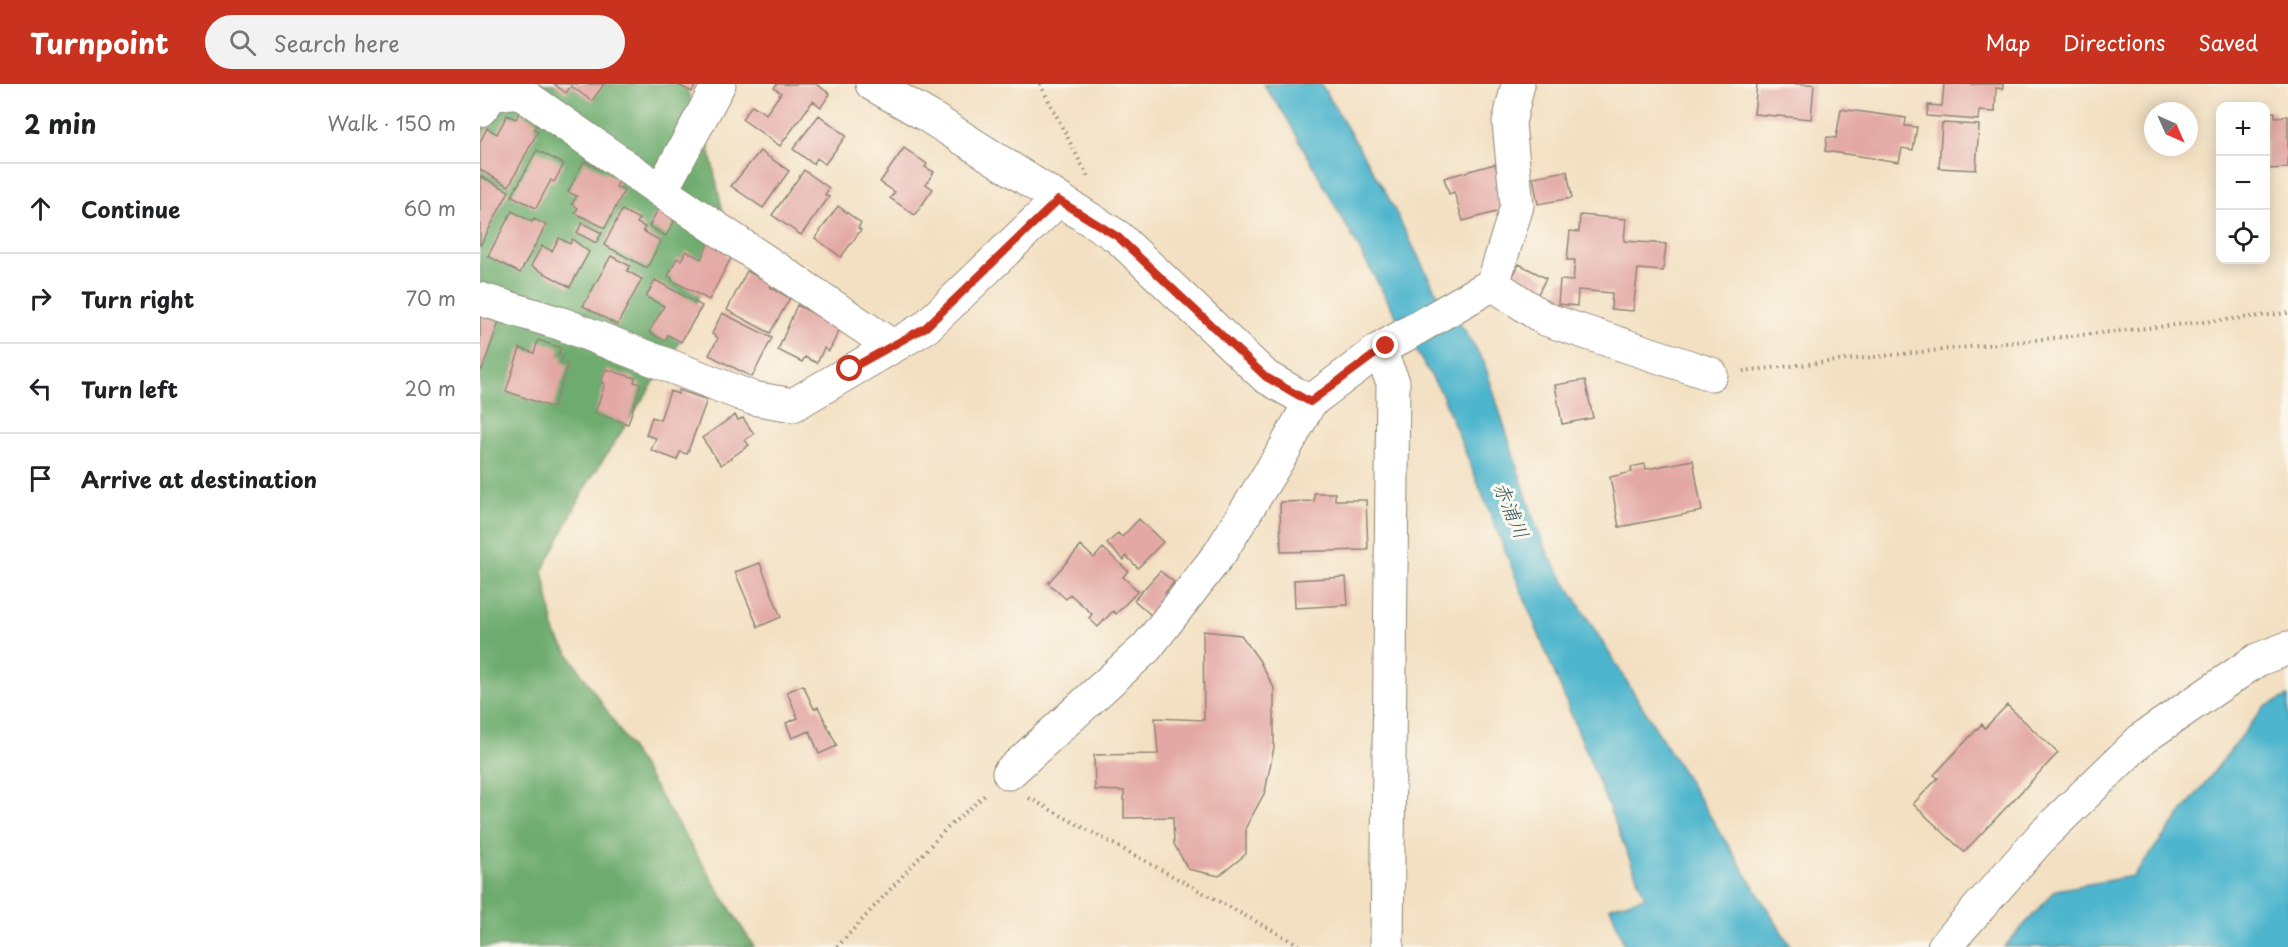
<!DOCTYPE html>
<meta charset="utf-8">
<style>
:root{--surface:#fff;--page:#f2f2f2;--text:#202124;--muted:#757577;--line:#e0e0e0;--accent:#c8321e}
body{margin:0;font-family:"Playpen Sans","Klee One",sans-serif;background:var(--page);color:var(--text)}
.controls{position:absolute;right:18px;top:18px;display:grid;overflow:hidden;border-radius:12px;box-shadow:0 3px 15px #0003}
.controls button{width:54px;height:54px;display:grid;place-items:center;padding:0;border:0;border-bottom:2px solid var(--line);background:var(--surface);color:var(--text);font:30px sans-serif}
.compass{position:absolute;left:1664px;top:18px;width:54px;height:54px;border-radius:50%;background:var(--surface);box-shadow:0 3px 15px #0003;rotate:135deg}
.stop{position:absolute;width:18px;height:18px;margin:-14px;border:4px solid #c8321e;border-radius:50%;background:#fff}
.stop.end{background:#c8321e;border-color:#fff;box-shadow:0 2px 6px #0008}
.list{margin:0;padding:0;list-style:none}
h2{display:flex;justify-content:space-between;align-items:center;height:78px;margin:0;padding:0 24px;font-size:26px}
h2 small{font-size:20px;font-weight:400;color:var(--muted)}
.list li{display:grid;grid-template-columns:39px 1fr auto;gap:18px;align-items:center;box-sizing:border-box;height:90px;padding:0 24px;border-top:2px solid var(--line)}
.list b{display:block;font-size:22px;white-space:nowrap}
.list em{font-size:20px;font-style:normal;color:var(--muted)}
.icon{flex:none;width:33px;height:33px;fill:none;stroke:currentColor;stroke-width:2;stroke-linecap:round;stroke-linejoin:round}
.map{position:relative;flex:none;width:1808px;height:863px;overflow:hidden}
header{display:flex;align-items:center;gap:36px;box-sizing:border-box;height:84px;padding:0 30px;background:var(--accent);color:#fff}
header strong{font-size:28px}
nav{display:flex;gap:33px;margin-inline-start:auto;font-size:21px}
.search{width:420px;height:54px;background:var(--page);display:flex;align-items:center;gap:15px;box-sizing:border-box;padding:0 21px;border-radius:33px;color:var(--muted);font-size:22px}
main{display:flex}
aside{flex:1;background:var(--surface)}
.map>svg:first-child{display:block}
.forest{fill:#6dac6e;stroke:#4c6c4c;stroke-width:1.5}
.water{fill:#4eb5cd;stroke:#3c707c;stroke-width:1.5}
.building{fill:#e3a8a4}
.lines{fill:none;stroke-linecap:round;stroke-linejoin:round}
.minor-casing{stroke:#8f8676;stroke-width:35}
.path{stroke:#8f8676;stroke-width:4;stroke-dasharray:1.5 4.5;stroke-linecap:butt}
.minor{stroke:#fff;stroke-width:33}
.route{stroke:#c8321e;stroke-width:8}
.labels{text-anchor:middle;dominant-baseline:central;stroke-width:6;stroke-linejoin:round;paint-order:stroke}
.water-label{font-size:20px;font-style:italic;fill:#375b64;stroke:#fbf7ec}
</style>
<header>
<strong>Turnpoint</strong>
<div class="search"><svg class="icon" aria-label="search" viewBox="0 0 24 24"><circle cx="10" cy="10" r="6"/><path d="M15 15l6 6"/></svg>Search here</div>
<nav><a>Map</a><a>Directions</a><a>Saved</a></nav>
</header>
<main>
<aside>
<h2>2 min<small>Walk · 150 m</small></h2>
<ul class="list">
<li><svg class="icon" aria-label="ahead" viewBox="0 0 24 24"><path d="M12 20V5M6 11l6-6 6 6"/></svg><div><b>Continue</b></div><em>60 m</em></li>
<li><svg class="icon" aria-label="right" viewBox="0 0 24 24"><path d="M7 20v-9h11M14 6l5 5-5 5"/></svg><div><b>Turn right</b></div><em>70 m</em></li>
<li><svg class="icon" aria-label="left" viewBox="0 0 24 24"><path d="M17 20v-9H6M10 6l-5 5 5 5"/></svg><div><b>Turn left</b></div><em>20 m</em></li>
<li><svg class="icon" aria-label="arrive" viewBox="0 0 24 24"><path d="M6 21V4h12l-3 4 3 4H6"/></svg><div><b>Arrive at destination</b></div></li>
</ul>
</aside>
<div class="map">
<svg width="1808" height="863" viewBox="0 0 1808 863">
<rect width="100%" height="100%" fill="#fbf7ec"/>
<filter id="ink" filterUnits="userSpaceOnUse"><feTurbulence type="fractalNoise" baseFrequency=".0167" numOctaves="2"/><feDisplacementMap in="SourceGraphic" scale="12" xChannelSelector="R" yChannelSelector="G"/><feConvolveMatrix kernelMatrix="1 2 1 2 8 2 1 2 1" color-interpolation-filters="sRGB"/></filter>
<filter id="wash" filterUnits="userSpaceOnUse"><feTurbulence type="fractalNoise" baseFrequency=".008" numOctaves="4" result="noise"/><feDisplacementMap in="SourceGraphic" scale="24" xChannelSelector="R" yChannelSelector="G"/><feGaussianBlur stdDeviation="1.35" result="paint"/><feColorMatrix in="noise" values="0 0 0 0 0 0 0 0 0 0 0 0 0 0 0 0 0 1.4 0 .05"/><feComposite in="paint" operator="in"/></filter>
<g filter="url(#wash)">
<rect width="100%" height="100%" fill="#f3e0c2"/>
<path class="forest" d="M 0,0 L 204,0 L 226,50 L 246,143 L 202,255 L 106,402 L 63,486 L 75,550 L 133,636 L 274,863 L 0,863 Z"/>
<path class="water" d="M 783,0 L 841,0 L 906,109 L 955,206 L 979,238 L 1004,278 L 1056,442 L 1069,472 L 1311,863 L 1145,863 L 1130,823 L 1165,813 L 961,308 L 930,257 L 805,31 Z
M 1808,612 L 1808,863 L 1524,863 L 1576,806 L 1653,792 L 1784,623 Z"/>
<g id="blocks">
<path class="building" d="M 74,0 L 124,0 L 112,17 L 91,2 L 86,9 Z
M 196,0 L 216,0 L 212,8 Z
M 297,0 L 336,0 L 350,10 L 341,23 L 333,17 L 300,62 L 262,35 L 272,21 L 286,30 L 301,9 L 294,4 Z
M 1277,0 L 1334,0 L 1331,35 L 1274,30 Z
M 1464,0 L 1523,0 L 1523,5 L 1516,4 L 1515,28 L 1499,27 L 1498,36 L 1447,32 L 1448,21 L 1462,22 Z
M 1361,25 L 1426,34 L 1425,42 L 1437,43 L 1433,66 L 1422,64 L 1419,78 L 1345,67 L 1347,53 L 1356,54 Z
M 39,28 L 58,38 L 54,45 L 58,47 L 29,102 L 0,86 L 0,58 L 7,44 L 17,50 L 27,31 L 36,35 Z
M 1795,28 L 1795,33 L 1808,32 L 1808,84 L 1786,85 L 1786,29 Z
M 339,31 L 366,52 L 345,80 L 337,74 L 333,80 L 313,65 Z
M 1462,39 L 1499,41 L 1496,86 L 1459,84 Z
M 424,64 L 447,80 L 445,83 L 454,88 L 446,100 L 453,105 L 435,131 L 410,114 L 415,108 L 400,98 Z
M 57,66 L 84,80 L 74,98 L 71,96 L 56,124 L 32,112 Z
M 280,67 L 309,87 L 283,124 L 251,102 Z
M 104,77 L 140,96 L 136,103 L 144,107 L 125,144 L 95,129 L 98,124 L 92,120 L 97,112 L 88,108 Z
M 1015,80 L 1027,125 L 983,137 L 974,108 L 969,110 L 964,94 Z
M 324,86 L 349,104 L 345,111 L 349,113 L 321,151 L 292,131 Z
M 1087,87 L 1092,114 L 1058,120 L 1053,93 Z
M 0,92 L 29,107 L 0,162 Z
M 358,122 L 381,139 L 378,144 L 381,146 L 361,173 L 335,154 Z
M 179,124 L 196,134 L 186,152 L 169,142 Z
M 142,126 L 159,135 L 157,139 L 165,143 L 163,147 L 181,157 L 167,184 L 124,161 Z
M 32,127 L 52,138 L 54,135 L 66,141 L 40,189 L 8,172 Z
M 1100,131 L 1146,135 L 1144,157 L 1186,160 L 1183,187 L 1158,185 L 1153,227 L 1131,225 L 1132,209 L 1098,206 L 1097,222 L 1078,220 L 1080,196 L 1093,197 L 1095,176 L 1087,176 L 1090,147 L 1099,148 Z
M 102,139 L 122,149 L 116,159 L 97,149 Z
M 79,154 L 90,160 L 92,155 L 109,168 L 90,203 L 51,182 L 62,162 L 72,167 Z
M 230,156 L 247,166 L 245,170 L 251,174 L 229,216 L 191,196 L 192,194 L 188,192 L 197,174 L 201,176 L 206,167 L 221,175 Z
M 131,172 L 150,182 L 147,187 L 162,195 L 137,241 L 103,222 Z
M 1039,180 L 1066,194 L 1056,214 L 1029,200 Z
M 267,187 L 292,200 L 290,203 L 310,214 L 290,249 L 247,226 Z
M 175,196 L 222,222 L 201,258 L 188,251 L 185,257 L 169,248 L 184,222 L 166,213 Z
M 317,221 L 361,243 L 349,267 L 344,264 L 337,279 L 325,273 L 322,278 L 298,266 Z
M 242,229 L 292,254 L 272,293 L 229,271 L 238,254 L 232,250 Z
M 0,231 L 19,238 L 2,286 L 0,285 Z
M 58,256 L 81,264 L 78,271 L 83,272 L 81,278 L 88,281 L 73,324 L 26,307 L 40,264 L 54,269 Z
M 126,285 L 155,294 L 154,298 L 161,300 L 148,340 L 115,329 L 125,300 L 121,298 Z
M 1105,296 L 1113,334 L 1082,340 L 1075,301 Z
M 199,306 L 227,316 L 207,370 L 200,368 L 197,376 L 171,366 L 176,354 L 166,351 L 172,333 L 180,336 L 190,307 L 198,310 Z
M 255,331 L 258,336 L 263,334 L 274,350 L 265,356 L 269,361 L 241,381 L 222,354 Z
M 1213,376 L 1222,427 L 1139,443 L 1130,393 L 1152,388 L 1151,383 L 1165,380 L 1166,385 Z
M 834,409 L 855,409 L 855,416 L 886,416 L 888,466 L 801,468 L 800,418 L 834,417 Z
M 659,435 L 683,458 L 658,484 L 646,472 L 644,476 L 627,460 L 638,449 L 642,453 Z
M 601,462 L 614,474 L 623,464 L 648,487 L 643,493 L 658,507 L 636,530 L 633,527 L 618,543 L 609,534 L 612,530 L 590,510 L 586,515 L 568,499 Z
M 280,479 L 301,533 L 278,543 L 255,488 Z
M 680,487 L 694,498 L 685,509 L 690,514 L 673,533 L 654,516 Z
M 866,493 L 868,521 L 815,524 L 814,496 Z
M 723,547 L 761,551 L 779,576 L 794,604 L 794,663 L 785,708 L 766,743 L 766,770 L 739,792 L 708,785 L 694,760 L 693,733 L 644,734 L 644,707 L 615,706 L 614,671 L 678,670 L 675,634 L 724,636 Z
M 323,601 L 334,625 L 338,623 L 357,662 L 339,670 L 330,647 L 312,654 L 306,639 L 318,634 L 307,608 Z
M 1527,621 L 1578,669 L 1484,768 L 1433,720 L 1458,694 L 1454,691 L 1502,640 L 1505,644 Z"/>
</g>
</g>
<g filter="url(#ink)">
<use href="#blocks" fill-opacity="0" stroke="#8f8676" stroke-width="1.5"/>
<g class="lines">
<defs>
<path id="minor" d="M 392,0 L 448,32 L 638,153 L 786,293 L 830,318
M 0,26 L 12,11 L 38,7 L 181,107 L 239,0
M 181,107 L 412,262
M 1013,200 L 1065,235 L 1231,290
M 0,215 L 82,240 L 272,314 L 313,321 L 446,243 L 578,116
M 899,266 L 913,298 L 907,863
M 529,689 L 667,563 L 740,469 L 804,366 L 830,318 L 899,266 L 1013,200 L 1037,122 L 1029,39 L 1038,0
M 1464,863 L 1564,750 L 1663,654 L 1777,576 L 1808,564"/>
</defs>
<use href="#minor" class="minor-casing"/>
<path class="path" d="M 560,0 L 609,95
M 1263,287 L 1808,229
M 549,714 L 823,863
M 357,863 L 464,747 L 507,709"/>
<use href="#minor" class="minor"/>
</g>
</g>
<g class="lines" filter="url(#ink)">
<path class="route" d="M 370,285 L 446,243 L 578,116 L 638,153 L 786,293 L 830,318 L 906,262"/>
</g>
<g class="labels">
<g class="water-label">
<text transform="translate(1032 426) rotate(67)">赤浦川</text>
</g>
</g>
</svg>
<div class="controls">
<button>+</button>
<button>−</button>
<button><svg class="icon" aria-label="locate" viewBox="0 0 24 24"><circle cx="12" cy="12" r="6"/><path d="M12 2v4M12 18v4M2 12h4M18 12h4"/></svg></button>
</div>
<svg class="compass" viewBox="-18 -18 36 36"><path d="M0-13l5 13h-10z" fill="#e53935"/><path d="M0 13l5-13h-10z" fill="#757577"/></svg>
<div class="stop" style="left:370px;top:285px"></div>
<div class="stop end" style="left:906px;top:262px"></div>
</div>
</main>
